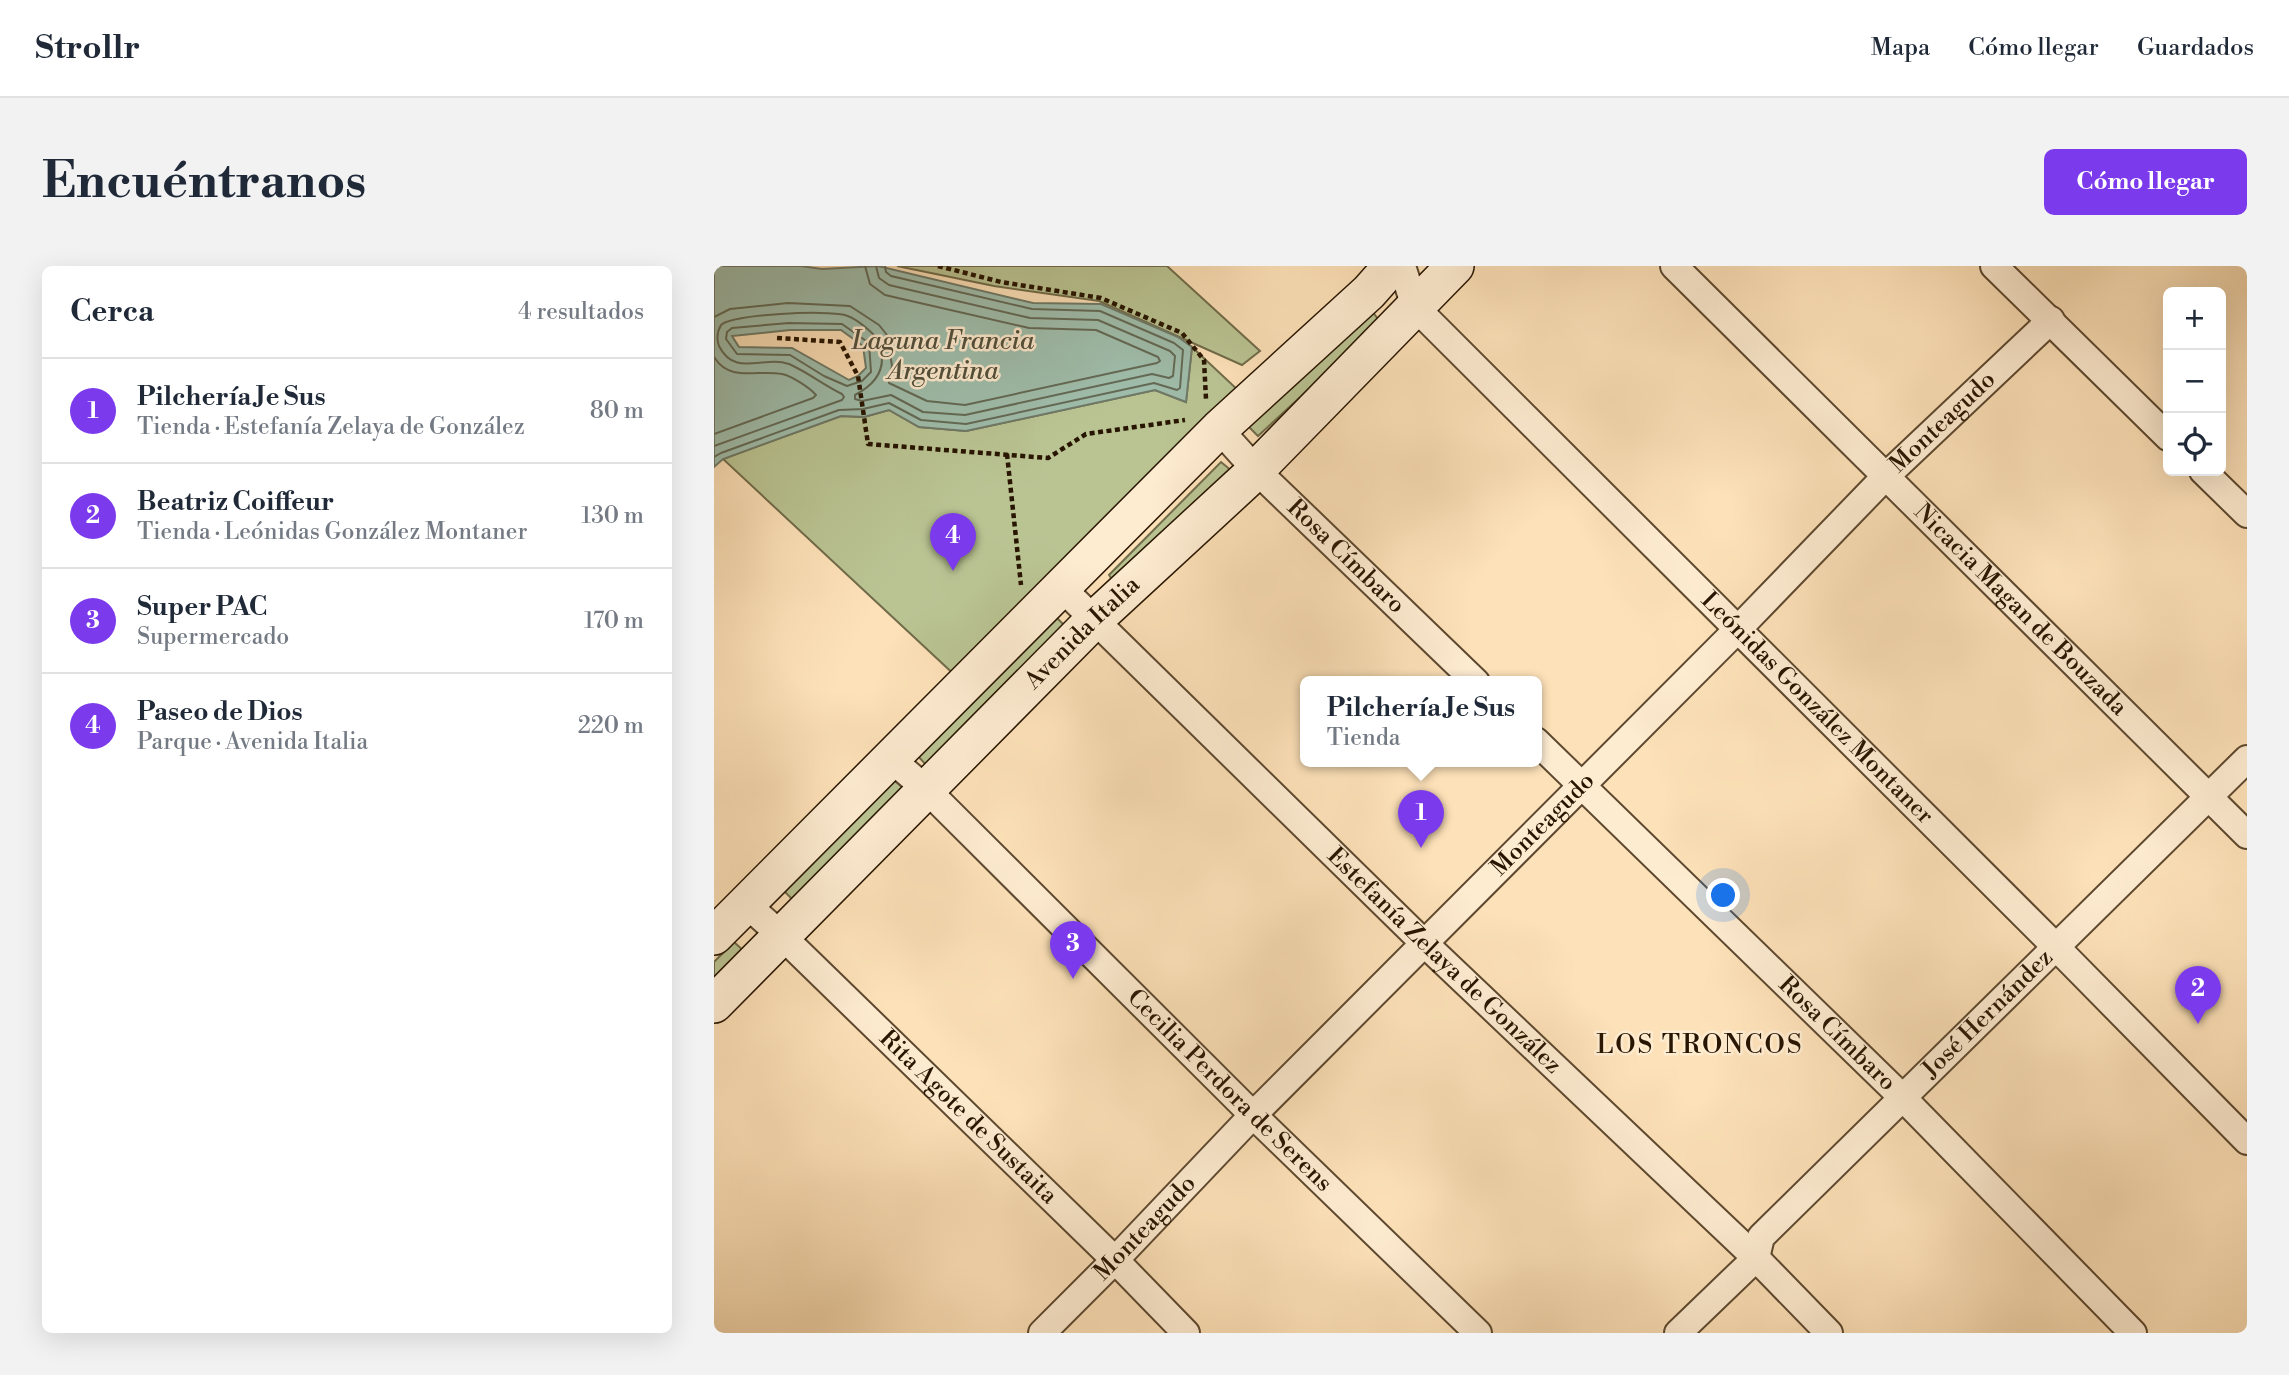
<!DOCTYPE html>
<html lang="es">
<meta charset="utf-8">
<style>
:root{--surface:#fff;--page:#f2f2f3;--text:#1f2937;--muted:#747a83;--line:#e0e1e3;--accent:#7c3aed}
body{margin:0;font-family:"Libre Bodoni",serif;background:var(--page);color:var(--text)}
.controls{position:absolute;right:21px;top:21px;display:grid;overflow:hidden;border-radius:10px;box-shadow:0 7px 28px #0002}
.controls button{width:63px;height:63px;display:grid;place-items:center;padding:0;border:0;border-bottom:2px solid var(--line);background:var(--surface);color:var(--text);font:35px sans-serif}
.you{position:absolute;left:1010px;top:630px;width:24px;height:24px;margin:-18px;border:5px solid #fff;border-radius:50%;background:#1a73e8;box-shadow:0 0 0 10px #1a73e833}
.badge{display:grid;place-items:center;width:46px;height:46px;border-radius:50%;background:var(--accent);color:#fff;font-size:23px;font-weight:700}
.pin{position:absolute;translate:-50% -58px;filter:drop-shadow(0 2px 4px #0008)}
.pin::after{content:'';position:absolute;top:37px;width:24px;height:21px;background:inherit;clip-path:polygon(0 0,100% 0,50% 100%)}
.popup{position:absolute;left:586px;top:410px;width:242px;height:91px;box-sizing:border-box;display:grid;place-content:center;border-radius:10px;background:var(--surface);filter:drop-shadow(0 2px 5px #0005);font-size:23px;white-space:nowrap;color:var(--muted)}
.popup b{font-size:26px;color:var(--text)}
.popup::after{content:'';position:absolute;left:50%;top:100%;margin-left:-14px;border:14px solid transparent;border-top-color:var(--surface)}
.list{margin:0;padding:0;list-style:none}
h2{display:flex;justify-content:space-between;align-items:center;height:91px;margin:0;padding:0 28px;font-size:30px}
h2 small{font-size:23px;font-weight:400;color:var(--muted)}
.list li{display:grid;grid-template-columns:46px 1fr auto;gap:21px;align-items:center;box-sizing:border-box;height:105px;padding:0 28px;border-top:2px solid var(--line)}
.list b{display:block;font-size:26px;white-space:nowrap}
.list p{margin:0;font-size:23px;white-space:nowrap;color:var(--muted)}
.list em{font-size:23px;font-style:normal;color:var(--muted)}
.icon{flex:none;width:38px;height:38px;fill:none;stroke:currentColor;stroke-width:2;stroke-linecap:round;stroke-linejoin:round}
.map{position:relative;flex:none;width:1533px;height:1067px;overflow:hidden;border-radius:10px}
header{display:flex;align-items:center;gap:42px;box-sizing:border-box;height:98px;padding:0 35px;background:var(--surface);border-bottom:2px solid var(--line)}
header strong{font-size:33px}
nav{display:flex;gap:38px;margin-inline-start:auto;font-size:24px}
.intro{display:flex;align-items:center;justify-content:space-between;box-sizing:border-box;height:168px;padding:0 42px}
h1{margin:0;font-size:49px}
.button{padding:18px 32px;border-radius:10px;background:var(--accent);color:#fff;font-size:24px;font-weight:700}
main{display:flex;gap:42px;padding:0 42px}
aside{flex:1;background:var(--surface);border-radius:10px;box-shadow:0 7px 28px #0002}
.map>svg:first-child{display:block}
.green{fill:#bac493;stroke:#716c4a;stroke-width:2}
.water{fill:#9fbeac;stroke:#6f7a68;stroke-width:2;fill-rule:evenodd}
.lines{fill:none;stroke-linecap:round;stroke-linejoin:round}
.shore{stroke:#646a56;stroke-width:2}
.minor-casing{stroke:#5d482f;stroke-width:30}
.secondary-casing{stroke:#281501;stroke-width:40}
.path{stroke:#281501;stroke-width:4.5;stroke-dasharray:5 3.5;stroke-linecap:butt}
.minor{stroke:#feecd1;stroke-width:26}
.secondary{stroke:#feecd1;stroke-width:37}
.labels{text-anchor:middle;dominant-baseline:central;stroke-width:5;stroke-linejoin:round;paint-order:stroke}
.street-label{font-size:24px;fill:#281501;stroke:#feecd1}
.water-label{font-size:26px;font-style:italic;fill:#52503d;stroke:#feecd1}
.neighbourhood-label{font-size:26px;letter-spacing:2px;fill:#281501;stroke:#feecd1}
</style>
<header>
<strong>Strollr</strong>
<nav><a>Mapa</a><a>Cómo llegar</a><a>Guardados</a></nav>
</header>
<div class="intro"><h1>Encuéntranos</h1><a class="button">Cómo llegar</a></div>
<main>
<aside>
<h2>Cerca<small>4 resultados</small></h2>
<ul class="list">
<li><span class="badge">1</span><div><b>Pilchería Je Sus</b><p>Tienda · Estefanía Zelaya de González</p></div><em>80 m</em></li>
<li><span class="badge">2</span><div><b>Beatriz Coiffeur</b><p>Tienda · Leónidas González Montaner</p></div><em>130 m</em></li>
<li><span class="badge">3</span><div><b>Super PAC</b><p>Supermercado</p></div><em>170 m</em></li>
<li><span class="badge">4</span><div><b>Paseo de Dios</b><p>Parque · Avenida Italia</p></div><em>220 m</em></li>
</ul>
</aside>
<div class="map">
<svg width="1533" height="1067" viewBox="0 0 1533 1067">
<rect width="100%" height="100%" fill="#fde1b8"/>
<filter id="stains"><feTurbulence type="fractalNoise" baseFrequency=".00286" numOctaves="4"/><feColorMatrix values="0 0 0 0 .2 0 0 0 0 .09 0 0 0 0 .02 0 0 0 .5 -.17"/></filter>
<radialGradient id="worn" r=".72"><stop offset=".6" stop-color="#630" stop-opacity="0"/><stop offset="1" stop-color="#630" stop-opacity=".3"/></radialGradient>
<path class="green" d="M 183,0 L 453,0 L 546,85 L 528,99 L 385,35 L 280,20 Z
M 658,45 L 667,57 L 544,170 L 534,160 Z
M 478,81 L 526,126 L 245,413 L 9,193 L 127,150 L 150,151 L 175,144 L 205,161 L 252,165 L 441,124 L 472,136 Z
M 507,196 L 519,206 L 402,320 L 395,309 Z
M 341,350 L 354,363 L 213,500 L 203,489 Z
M 179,512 L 192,524 L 83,638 L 70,625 Z
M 20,676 L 31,686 L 0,719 L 0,696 Z"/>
<path class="water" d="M 0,0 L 87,0 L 108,3 L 164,0 L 319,37 L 387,38 L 464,71 L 478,81 L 472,136 L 441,124 L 252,165 L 205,161 L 175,144 L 150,151 L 127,150 L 9,193 L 0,201 ZM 76,64 L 127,64 L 149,80 L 152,102 L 144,110 L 135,114 L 78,82 L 25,81 L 18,70 Z"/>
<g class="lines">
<path class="shore" d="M 0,51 L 16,43 L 74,37 L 136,40 L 165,59 L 173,69 L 178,100 L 175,117 L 213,135 L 251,139 L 443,97 L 446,95 L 444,91 L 382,64 L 315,62 L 171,29 L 156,18 L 151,0
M 75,57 L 128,58 L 155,77 L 157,106 L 148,115 L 133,120 L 110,110 L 76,89 L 23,88 L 12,73 L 13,66 L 18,62 Z
M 0,91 C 16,117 44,103 68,108 C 78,110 96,122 102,129 L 99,132 L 0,168
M 0,180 L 128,134 L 130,131 L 128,128 C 111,120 90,104 75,98 C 49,89 21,112 5,80 C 2,72 3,66 7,59 C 20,48 112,44 131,49 C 141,52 154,63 162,71 C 175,97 166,116 141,129 L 141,133 L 148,135 L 177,129 L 209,146 L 251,149 L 438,108 L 455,112 L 459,110 L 461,90 L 456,85 L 384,54 L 316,52 L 175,19 L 165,12 L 162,0
M 0,191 L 7,187 L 125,144 L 149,143 L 175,137 L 207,154 L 252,158 L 440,117 L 463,124 L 466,122 L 469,84 L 460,77 L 386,45 L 318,43 L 177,10 L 172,6 L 171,0"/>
<defs>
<g id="minor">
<path id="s1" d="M 688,0 L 701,41 L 1342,681 L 1533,875"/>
<path id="s2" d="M 960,0 L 1533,569"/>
<path d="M 1280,0 L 1454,171"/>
<path id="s3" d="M 505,163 L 542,204 L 762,416"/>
<path d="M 1489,205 L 1533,248"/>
<path id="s4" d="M 348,322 L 710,677 L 1042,992 L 1115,1067"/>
<path id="s5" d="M 822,475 L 1188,831 L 1419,1067"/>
<path id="s6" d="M 177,493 L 212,523 L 539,849 L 764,1067"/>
<path id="s7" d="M 32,638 L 67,669 L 401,994 L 472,1067"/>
<path id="s8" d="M 328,1067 L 401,994 L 539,849 L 1024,363 L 1172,210 L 1337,54"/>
<path id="s9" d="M 964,1067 L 1042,992 L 1047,971 L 1533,493"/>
</g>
<g id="secondary">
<path d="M 0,670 L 505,163 L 655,26 L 678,0"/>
<path id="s10" d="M 0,738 L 379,355 L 534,212 L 741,0"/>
</g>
</defs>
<use href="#minor" class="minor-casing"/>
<use href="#secondary" class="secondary-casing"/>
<path class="path" d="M 224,0 L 287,16 L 387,32 L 468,67 L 490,94 L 492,133
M 63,72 L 126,76 L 144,110 L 154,178 L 334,192 L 372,168 L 471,154
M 293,188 L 307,319"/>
<use href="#minor" class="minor"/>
<use href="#secondary" class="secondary"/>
</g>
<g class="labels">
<g class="street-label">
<text stroke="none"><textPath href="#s8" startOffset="1281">Monteagudo</textPath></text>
<text stroke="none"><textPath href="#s3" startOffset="180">Rosa Címbaro</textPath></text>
<text stroke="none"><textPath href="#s2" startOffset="488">Nicacia Magan de Bouzada</textPath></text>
<text stroke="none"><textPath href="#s10" startOffset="523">Avenida Italia</textPath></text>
<text stroke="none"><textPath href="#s1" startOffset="611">Leónidas González Montaner</textPath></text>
<text stroke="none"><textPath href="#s8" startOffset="714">Monteagudo</textPath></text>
<text stroke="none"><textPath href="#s4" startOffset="534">Estefanía Zelaya de González</textPath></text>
<text stroke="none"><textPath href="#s9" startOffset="448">José Hernández</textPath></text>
<text stroke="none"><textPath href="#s5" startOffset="420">Rosa Címbaro</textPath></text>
<text stroke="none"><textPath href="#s6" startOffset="474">Cecilia Perdora de Serens</textPath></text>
<text stroke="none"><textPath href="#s7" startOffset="308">Rita Agote de Sustaita</textPath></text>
<text stroke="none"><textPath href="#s8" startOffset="147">Monteagudo</textPath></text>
</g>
<g class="water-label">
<text x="229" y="75">Laguna Francia<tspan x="229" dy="30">Argentina</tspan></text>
</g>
<g class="neighbourhood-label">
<text x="986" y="779">LOS TRONCOS</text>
</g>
</g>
<rect width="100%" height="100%" filter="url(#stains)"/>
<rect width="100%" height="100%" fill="url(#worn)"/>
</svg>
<div class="controls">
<button>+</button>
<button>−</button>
<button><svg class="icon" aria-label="locate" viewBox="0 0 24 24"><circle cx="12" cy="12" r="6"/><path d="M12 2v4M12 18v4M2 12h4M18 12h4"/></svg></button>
</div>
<div class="you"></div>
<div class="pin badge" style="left:707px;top:582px">1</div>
<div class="popup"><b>Pilchería Je Sus</b>Tienda</div>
<div class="pin badge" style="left:1484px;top:758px">2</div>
<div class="pin badge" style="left:359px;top:713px">3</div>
<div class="pin badge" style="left:239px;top:305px">4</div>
</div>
</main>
